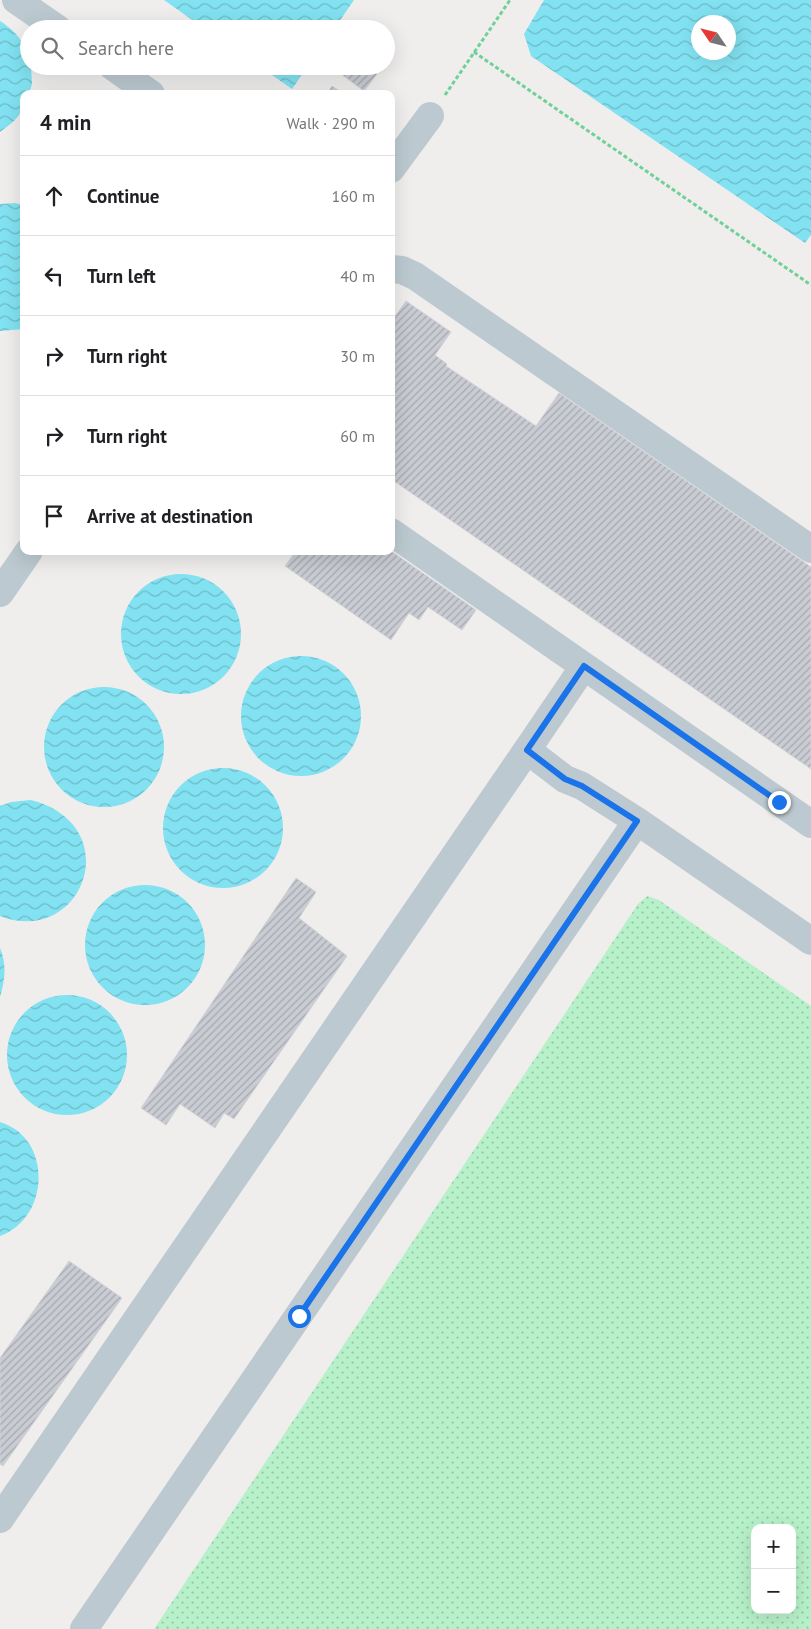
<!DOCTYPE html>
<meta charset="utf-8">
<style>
:root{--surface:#fff;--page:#f6f6f6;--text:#202124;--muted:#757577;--line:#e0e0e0}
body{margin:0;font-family:"PT Sans",sans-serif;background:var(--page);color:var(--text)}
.controls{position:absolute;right:15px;bottom:15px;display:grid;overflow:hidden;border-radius:10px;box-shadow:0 5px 20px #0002}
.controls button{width:45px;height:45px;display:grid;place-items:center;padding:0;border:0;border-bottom:1px solid var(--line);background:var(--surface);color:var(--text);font:25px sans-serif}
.compass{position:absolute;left:691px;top:15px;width:45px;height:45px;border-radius:50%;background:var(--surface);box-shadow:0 5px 20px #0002;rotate:305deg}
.stop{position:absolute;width:15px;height:15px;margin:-11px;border:4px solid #1a73e8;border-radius:50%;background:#fff}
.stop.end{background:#1a73e8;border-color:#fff;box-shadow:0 1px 5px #0008}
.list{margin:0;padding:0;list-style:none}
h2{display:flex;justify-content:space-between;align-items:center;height:65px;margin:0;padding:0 20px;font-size:21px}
h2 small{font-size:16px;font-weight:400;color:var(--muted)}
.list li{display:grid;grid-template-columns:32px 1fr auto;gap:15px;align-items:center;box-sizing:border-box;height:80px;padding:0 20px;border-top:1px solid var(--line)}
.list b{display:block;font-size:19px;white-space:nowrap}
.list em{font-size:16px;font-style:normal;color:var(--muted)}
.icon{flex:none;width:28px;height:28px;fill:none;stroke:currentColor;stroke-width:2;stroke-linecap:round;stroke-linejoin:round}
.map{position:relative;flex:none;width:811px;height:1629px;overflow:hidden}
.search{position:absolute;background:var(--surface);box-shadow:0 5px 20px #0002;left:20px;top:20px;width:375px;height:55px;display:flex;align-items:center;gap:12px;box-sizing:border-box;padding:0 18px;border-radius:28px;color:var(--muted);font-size:19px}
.panel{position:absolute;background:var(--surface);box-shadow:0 5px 20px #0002;left:20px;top:90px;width:375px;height:465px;border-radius:10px}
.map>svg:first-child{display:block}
.grass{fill:url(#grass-dots);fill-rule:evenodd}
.water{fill:url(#water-waves);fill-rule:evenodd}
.building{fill:url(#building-hatch);stroke:#d0d4d9}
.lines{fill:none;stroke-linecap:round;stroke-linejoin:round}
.path{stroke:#6ed198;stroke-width:3;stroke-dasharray:4 2.5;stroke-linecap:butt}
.minor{stroke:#bcc9d0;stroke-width:28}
.route{stroke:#1a73e8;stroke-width:6}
</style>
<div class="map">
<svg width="811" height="1629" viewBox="0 0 811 1629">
<defs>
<pattern id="grass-dots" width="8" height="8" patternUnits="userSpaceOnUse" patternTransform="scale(1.25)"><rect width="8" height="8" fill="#b7f1c9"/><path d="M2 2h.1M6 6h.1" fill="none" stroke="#96c6a6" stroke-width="1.8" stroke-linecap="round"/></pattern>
<pattern id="water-waves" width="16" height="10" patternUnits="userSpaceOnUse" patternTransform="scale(1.25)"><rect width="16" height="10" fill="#82e2f1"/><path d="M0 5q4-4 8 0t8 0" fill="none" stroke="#6cbac6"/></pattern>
<pattern id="building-hatch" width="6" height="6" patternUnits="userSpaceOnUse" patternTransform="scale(1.25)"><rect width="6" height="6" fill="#c9ccd2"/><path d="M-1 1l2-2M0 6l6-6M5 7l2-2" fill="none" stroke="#a5a8ad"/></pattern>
</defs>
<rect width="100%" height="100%" fill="#f0eded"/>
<path class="grass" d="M 647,896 L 659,900 L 811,1006 L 811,1629 L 154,1629 L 638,904 ZM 755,1528 L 792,1528 L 792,1610 L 755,1610 Z"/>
<path class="water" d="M 164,0 L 354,0 L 334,29 L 205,29 Z
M 544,0 L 811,0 L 811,235 L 805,243 L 531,56 L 524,34 ZM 698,22 L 728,22 L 728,52 L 698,52 Z
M 0,21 C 17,32 29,46 29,66 L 31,66 L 32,84 L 29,94 L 24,94 C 24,115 16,120 0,132 Z
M 259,66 L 308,66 L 292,89 Z
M 15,203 L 24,205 L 24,329 L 0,331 L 0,204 Z
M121 634a60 60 0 1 1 120 0a60 60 0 1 1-120 0Z
M241 716a60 60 0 1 1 120 0a60 60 0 1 1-120 0Z
M44 747a60 60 0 1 1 120 0a60 60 0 1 1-120 0Z
M163 828a60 60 0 1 1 120 0a60 60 0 1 1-120 0Z
M 31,800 C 129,826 82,948 0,916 L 0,806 L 11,802 Z
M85 945a60 60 0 1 1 120 0a60 60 0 1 1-120 0Z
M 0,948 C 7,965 5,979 0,997 Z
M7 1055a60 60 0 1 1 120 0a60 60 0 1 1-120 0Z
M 0,1122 C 53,1138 50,1218 0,1236 Z"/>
<path class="building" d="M 346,66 L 367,66 L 377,74 L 364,91 L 341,74 Z
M 332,86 L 344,94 L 327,94 Z
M 406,301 L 451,332 L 435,355 L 447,364 L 446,366 L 536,426 L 559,393 L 811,567 L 811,769 L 391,479 L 393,474 L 391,473 L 391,322 Z
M 296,551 L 391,551 L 476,610 L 462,630 L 428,607 L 419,620 L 409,613 L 391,640 L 285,566 Z
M 296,878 L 316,892 L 299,918 L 347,956 L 234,1119 L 224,1113 L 215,1128 L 180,1104 L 166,1125 L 141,1108 Z
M 69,1261 L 122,1298 L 3,1466 L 0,1464 L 0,1358 Z"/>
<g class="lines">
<path class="path" d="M 474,52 L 811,285
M 445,95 L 510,0"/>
<path class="minor" d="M 16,0 L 58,29
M 112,66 L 151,94
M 391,169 L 430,116
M 391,269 L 402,270 L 415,276 L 811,549
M 391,532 L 811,824
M 0,593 L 29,551
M 527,750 L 584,666
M 0,1519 L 527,750 L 565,779 L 582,786 L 637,821 L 811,941
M 84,1629 L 637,821"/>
</g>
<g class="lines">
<path class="route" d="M 299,1316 L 637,821 L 582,786 L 565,779 L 527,750 L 584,666 L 779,802"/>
</g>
</svg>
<div class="controls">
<button>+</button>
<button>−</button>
</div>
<svg class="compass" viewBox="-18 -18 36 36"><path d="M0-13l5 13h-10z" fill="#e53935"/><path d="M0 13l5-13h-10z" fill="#757577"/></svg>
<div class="stop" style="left:299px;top:1316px"></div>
<div class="stop end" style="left:779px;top:802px"></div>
<div class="search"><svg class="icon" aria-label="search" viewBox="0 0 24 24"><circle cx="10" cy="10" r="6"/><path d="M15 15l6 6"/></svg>Search here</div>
<section class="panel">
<h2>4 min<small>Walk · 290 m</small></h2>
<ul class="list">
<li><svg class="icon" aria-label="ahead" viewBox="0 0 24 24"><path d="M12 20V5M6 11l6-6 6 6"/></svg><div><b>Continue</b></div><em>160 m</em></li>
<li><svg class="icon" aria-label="left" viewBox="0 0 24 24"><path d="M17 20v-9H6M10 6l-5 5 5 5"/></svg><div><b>Turn left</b></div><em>40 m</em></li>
<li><svg class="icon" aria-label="right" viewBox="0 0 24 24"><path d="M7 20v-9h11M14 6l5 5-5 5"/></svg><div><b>Turn right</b></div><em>30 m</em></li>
<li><svg class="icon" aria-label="right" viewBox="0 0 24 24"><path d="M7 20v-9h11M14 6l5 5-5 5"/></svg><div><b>Turn right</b></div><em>60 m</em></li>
<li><svg class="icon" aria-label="arrive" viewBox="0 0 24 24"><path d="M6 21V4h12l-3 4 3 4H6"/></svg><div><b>Arrive at destination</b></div></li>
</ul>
</section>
</div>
